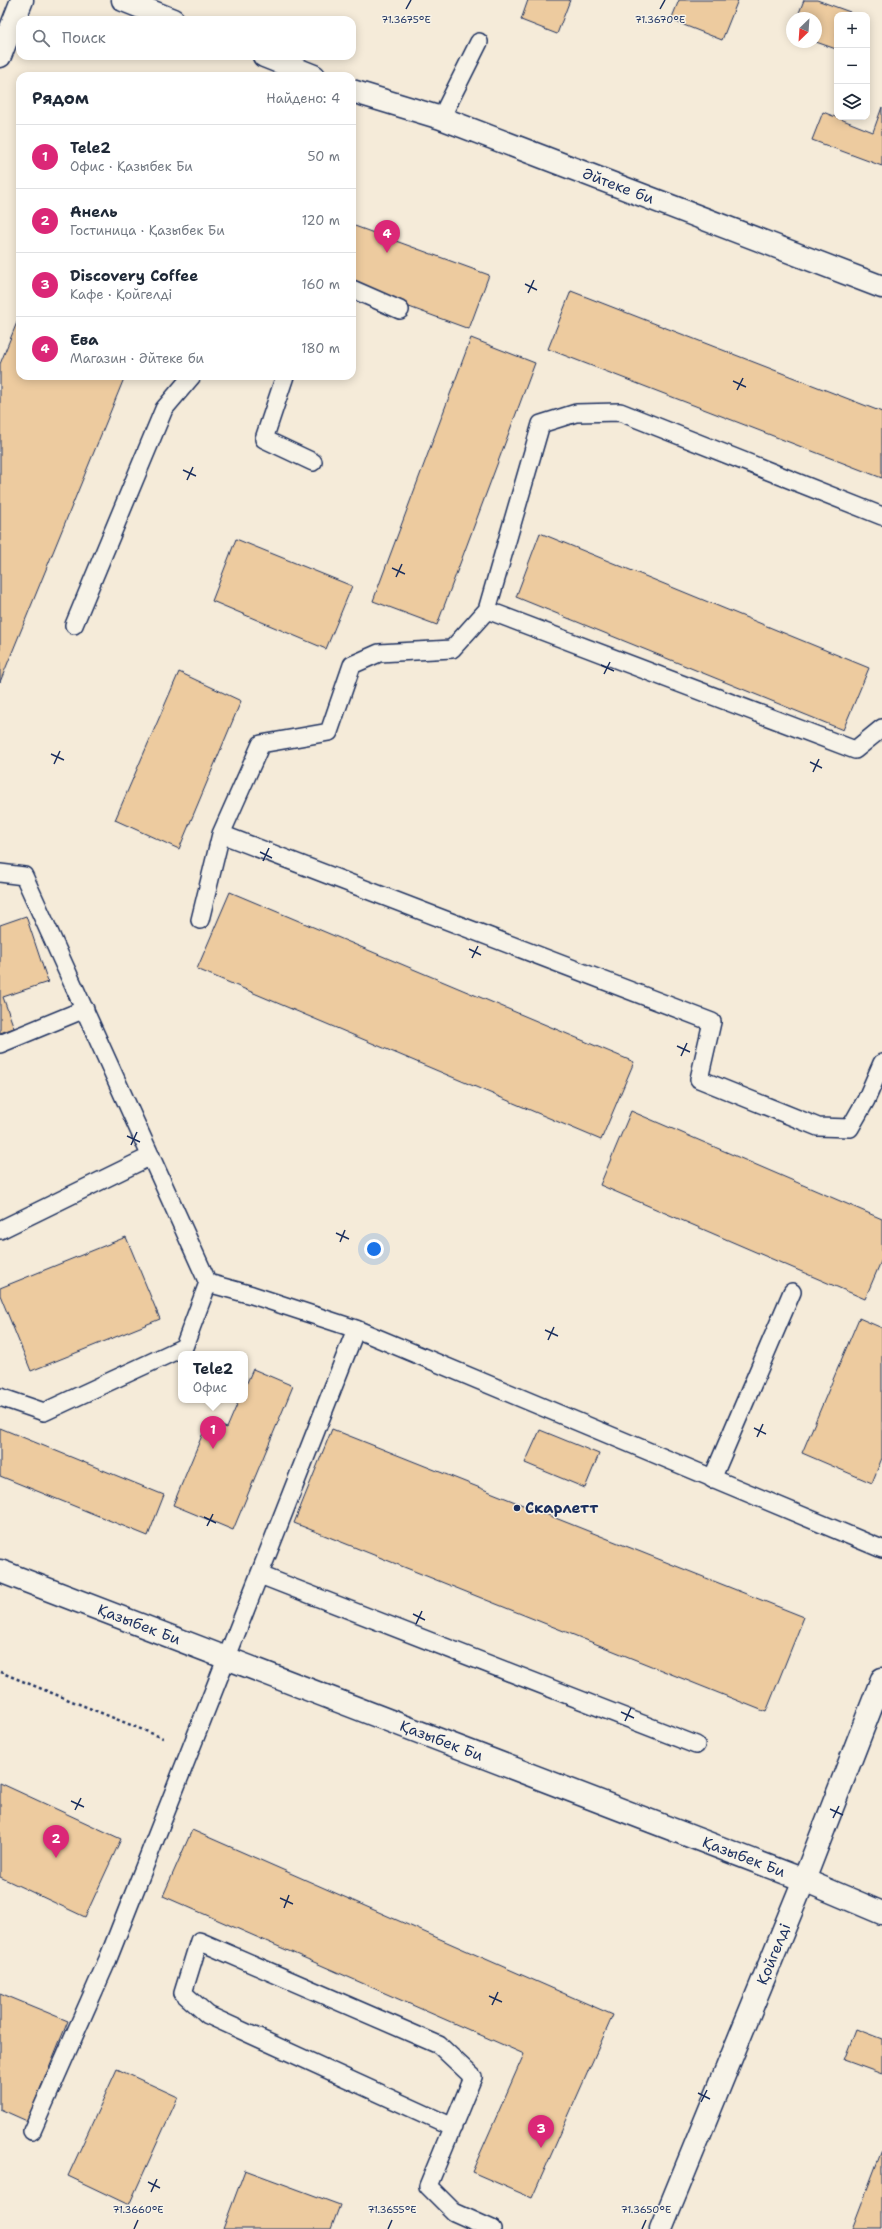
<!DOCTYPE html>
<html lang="ru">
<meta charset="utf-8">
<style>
:root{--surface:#fff;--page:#f6f6f7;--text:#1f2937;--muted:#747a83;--line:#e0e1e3;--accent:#db2777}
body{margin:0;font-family:"Shantell Sans",sans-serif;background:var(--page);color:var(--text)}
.controls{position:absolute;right:12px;top:12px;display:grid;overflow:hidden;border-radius:8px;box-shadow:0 2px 10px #0003}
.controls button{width:36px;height:36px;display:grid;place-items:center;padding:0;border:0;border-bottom:1px solid var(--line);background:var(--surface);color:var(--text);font:20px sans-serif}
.compass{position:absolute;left:786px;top:12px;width:36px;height:36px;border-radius:50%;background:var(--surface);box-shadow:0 2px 10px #0003;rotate:205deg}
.you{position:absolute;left:374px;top:1249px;width:14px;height:14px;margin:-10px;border:3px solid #fff;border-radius:50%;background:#1a73e8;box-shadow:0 0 0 6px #1a73e833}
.badge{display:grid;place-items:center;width:26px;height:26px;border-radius:50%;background:var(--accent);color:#fff;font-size:13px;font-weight:700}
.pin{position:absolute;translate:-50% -33px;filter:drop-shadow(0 1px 2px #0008)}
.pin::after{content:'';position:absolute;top:21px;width:14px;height:12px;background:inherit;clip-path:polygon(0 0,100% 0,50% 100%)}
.popup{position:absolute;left:178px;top:1351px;width:70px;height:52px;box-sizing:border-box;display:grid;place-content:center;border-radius:8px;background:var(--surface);filter:drop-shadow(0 1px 3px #0005);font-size:13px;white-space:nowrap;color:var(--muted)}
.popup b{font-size:15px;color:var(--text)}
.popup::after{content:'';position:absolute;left:50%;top:100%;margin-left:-8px;border:8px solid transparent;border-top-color:var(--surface)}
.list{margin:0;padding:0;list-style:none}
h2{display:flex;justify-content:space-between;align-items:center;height:52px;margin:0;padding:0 16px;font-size:17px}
h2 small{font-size:13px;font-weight:400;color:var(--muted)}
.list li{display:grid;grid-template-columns:26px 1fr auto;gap:12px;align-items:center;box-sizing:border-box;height:64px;padding:0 16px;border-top:1px solid var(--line)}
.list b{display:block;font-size:15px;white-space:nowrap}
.list p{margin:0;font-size:13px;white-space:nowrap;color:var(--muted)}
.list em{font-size:13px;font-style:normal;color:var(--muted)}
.icon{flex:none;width:22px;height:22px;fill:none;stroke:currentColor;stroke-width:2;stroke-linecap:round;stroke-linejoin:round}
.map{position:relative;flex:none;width:882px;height:2229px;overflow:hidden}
.search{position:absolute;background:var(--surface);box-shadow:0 2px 10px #0003;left:16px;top:16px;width:340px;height:44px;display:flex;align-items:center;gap:10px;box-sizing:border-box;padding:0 14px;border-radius:12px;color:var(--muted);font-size:15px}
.panel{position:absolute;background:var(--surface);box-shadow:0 2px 10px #0003;left:16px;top:72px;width:340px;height:308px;border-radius:12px}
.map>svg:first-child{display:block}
.building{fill:#edcb9f;stroke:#1b2f5e}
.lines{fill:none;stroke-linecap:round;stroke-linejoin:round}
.service-casing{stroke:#1b2f5e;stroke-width:20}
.minor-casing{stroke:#1b2f5e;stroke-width:25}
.tertiary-casing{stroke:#1b2f5e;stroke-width:25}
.path{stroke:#1b2f5e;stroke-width:2.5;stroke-dasharray:3 3;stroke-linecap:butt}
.service{stroke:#f7f3e8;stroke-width:17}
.minor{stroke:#f7f3e8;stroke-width:22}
.tertiary{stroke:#f7f3e8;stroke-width:22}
.ticks{fill:none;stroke:#1b2f5e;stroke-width:1.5}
.poi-dot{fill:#1b2f5e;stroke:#f7f3e8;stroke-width:1.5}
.labels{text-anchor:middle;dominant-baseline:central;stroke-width:3;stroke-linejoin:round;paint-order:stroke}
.street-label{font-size:15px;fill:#1b2f5e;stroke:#f7f3e8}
.poi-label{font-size:15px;font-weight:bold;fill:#1b2f5e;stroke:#f7f3e8;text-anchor:start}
.ticks-label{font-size:10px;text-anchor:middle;fill:#1b2f5e;stroke:#f7f3e8;stroke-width:3;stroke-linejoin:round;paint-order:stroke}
</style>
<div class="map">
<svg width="882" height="2229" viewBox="0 0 882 2229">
<rect width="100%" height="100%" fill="#f5ebd9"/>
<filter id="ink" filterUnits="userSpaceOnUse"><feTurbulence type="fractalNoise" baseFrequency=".025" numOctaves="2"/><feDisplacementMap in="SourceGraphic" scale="8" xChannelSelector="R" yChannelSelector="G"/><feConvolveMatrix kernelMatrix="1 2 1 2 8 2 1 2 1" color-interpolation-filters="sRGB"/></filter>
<g filter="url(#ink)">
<path class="building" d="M 528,0 L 570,0 L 557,34 L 521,20 Z
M 679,0 L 738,0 L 722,40 L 671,20 Z
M 804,0 L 817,0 L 850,12 L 849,15 L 837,15 L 836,49 L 816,42 L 816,18 L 797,18 Z
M 882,107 L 882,166 L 812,140 L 823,112 L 873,132 Z
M 352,225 L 489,275 L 469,329 L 352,286 Z
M 571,291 L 882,412 L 882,478 L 548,349 Z
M 20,315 L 20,376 L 125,376 L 0,682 L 0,364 Z
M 471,338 L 535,363 L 437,625 L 373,601 Z
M 540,533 L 869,668 L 843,730 L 516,597 Z
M 236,539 L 352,586 L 326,649 L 212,601 Z
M 179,672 L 241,701 L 179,849 L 115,820 Z
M 230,892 L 634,1062 L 601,1140 L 197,969 Z
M 26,916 L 48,982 L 3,997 L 14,1028 L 0,1033 L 0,925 Z
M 631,1111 L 882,1219 L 882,1259 L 865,1299 L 600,1185 Z
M 126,1237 L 160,1319 L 31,1371 L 0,1295 L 0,1288 Z
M 859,1318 L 882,1328 L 882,1458 L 872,1483 L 802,1453 Z
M 253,1369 L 293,1386 L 233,1530 L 173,1505 L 208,1421 L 227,1428 L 239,1400 L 245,1400 L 245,1387 Z
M 0,1428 L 164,1495 L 148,1536 L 0,1476 Z
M 332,1429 L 804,1617 L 766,1712 L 294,1523 Z
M 540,1430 L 599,1454 L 585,1488 L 525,1463 Z
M 0,1783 L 121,1839 L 85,1917 L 0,1877 Z
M 192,1830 L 613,2015 L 532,2198 L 472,2172 L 524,2054 L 163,1896 Z
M 0,1993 L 68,2021 L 27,2121 L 0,2109 Z
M 856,2029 L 882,2039 L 882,2074 L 844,2060 Z
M 117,2069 L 178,2097 L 129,2205 L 68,2176 Z
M 882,2150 L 882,2229 L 852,2229 Z
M 245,2170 L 340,2205 L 331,2229 L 223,2229 Z"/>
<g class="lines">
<defs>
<path id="service" d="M 441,118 L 479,42
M 352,289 L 400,310
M 285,376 L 264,439 L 313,462
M 487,610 L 855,750 L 882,728
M 74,625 L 164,409 L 192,376
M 221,834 L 712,1022 L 699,1079 L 818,1127 L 850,1128 L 866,1100 L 882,1063
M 0,873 L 24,876 L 208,1283 L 252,1295 L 356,1329 L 882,1549
M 200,920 L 221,834 L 261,744 L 329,732 L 352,665 L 379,653 L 452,649 L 487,610 L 541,424 L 576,413 L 620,412 L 882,516
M 0,1044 L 85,1009
M 0,1230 L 151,1156
M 0,1397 L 44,1412 L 184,1347 L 208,1283
M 712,1479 L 792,1292
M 260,1575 L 696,1745
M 453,2127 L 208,2015 L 183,1993 L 199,1941 L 439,2045 L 473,2077 L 428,2186 L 454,2212 L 492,2229
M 32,2131 L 108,1959 L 356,1329"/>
<path id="minor" d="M 0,56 L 22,0"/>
<g id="tertiary">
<path d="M 123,0 L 173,20"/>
<path d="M 264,56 L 314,76"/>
<path id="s1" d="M 352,91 L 441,118 L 882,287"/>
<path id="s2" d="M 0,1571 L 804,1880 L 882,1913"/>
<path id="s3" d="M 661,2229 L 804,1880 L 882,1679"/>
</g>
</defs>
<use href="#service" class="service-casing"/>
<use href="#minor" class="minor-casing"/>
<use href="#tertiary" class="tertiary-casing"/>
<path class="path" d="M 0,1672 L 163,1738"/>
<use href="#service" class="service"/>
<use href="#minor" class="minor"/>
<use href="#tertiary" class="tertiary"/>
</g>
</g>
<path class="ticks" d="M 406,9 L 411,0M 660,9 L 665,0M 525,284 L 537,290M 528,293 L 534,280M 733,381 L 746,387M 737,390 L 743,378M 183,470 L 196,476M 187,480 L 193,467M 392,568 L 405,574M 396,577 L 402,564M 601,665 L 614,671M 604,674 L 610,662M 51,754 L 64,760M 810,762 L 822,768M 54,764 L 60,751M 813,772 L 819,759M 260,852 L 272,858M 263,861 L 269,848M 469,949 L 481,955M 472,958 L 478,946M 677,1046 L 690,1052M 681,1056 L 687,1043M 127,1136 L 140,1142M 131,1145 L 137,1132M 336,1233 L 349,1239M 340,1242 L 345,1230M 545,1330 L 558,1336M 548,1340 L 554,1327M 754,1428 L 766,1434M 757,1437 L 763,1424M 204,1517 L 216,1523M 207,1526 L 213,1514M 413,1614 L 425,1620M 416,1624 L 422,1611M 621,1712 L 634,1718M 625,1721 L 631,1708M 71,1801 L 84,1807M 830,1809 L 843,1815M 75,1810 L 81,1798M 833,1818 L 839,1806M 280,1898 L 293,1904M 284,1908 L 289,1895M 489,1996 L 502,2002M 492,2005 L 498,1992M 698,2093 L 710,2099M 701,2102 L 707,2090M 148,2182 L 160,2188M 151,2192 L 157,2179M 134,2229 L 138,2220M 388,2229 L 392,2220M 642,2229 L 646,2220"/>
<circle class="poi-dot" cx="517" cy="1508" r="4"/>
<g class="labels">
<g class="street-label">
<text stroke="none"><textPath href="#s1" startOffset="283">Әйтеке би</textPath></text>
<text stroke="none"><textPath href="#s2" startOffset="149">Қазыбек Би</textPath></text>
<text stroke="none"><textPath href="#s2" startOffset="473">Қазыбек Би</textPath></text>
<text stroke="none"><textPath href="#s2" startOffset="797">Қазыбек Би</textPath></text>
<text stroke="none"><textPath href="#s3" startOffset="297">Қойгелді</textPath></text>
</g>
<g class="poi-label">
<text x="525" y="1508">Скарлетт</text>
</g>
</g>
<g class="ticks-label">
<text x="406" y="23">71.3675°E</text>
<text x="660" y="23">71.3670°E</text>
<text x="138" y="2213">71.3660°E</text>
<text x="392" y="2213">71.3655°E</text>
<text x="646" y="2213">71.3650°E</text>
</g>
</svg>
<div class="controls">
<button>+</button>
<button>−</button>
<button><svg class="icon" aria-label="layers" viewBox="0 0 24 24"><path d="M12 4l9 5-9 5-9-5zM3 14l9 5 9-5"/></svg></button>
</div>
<svg class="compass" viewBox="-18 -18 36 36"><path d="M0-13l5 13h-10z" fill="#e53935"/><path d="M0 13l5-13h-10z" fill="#747a83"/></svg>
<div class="you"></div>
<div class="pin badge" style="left:213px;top:1449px">1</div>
<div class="popup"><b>Tele2</b>Офис</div>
<div class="pin badge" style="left:56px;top:1858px">2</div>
<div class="pin badge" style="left:541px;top:2148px">3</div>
<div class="pin badge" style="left:387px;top:253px">4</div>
<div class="search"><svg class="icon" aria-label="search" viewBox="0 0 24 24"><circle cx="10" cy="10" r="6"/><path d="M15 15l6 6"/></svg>Поиск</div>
<section class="panel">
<h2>Рядом<small>Найдено: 4</small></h2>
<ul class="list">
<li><span class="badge">1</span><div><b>Tele2</b><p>Офис · Қазыбек Би</p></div><em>50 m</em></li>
<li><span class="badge">2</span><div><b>Анель</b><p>Гостиница · Қазыбек Би</p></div><em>120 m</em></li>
<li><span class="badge">3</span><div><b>Discovery Coffee</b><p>Кафе · Қойгелді</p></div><em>160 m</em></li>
<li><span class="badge">4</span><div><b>Ева</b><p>Магазин · Әйтеке би</p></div><em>180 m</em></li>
</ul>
</section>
</div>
